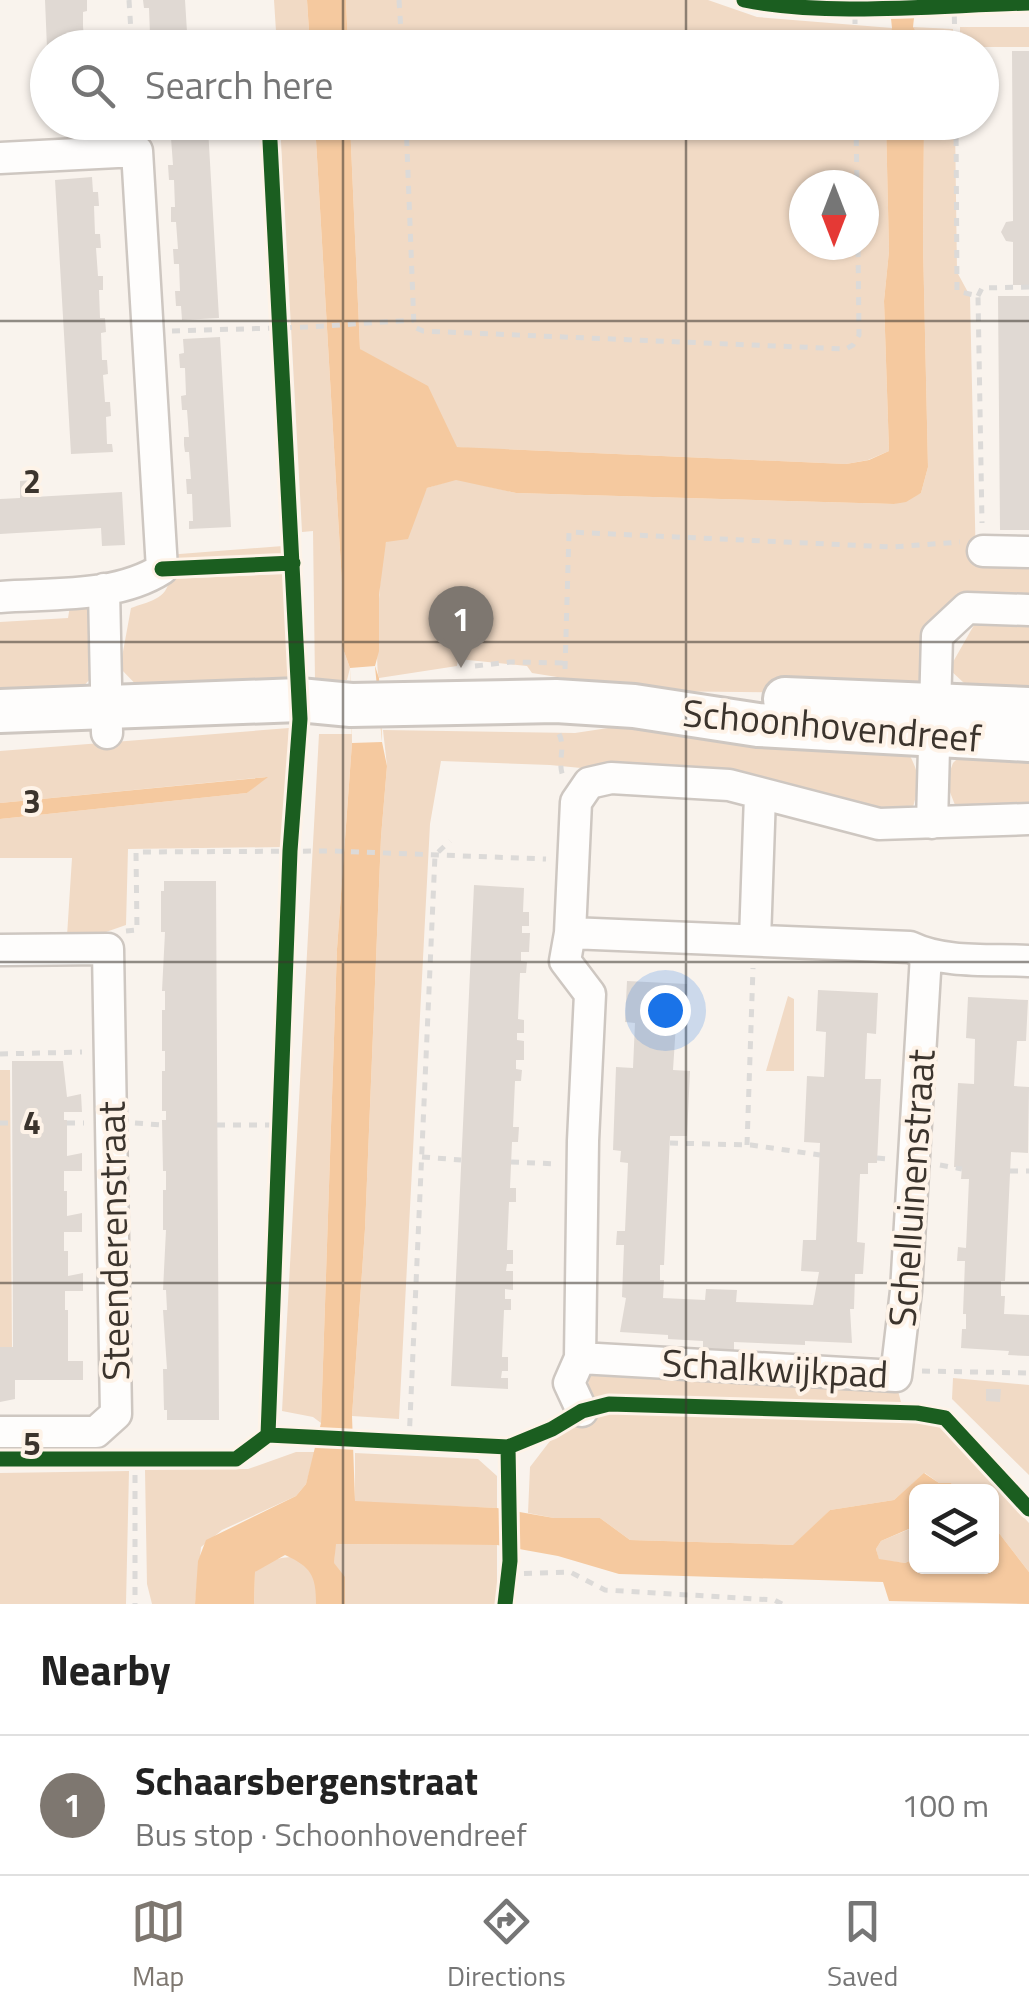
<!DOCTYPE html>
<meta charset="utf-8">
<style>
:root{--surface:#fff;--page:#f6f6f6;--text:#222;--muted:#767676;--line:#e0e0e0;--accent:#7e7770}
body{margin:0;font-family:"Titillium Web",sans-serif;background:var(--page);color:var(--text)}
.controls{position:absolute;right:30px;bottom:30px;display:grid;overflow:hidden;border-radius:15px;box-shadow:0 2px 8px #0004}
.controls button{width:90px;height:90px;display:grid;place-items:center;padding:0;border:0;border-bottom:2px solid var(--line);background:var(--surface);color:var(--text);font:50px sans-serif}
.compass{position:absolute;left:789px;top:170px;width:90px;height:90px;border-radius:50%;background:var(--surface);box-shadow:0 2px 8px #0004;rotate:180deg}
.you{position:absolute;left:665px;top:1010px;width:35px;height:35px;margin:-25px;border:8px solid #fff;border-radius:50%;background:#1a73e8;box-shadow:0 0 0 15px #1a73e833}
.badge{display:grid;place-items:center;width:65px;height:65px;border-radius:50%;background:var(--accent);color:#fff;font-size:32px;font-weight:700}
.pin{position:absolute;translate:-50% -82px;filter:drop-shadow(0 2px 5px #0008)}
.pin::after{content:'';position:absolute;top:52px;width:35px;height:30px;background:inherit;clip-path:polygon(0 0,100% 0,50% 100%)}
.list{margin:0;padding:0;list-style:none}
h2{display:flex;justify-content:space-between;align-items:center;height:130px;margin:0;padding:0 40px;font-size:42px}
h2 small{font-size:32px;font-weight:400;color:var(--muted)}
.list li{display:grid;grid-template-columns:65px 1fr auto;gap:30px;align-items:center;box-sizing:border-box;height:140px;padding:0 40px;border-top:2px solid var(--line)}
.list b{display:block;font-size:38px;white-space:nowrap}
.list p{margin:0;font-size:32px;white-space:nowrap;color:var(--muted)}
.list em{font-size:32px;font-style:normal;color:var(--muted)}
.icon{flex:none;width:55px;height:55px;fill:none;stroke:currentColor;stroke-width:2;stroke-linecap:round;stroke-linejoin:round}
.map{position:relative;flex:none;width:1029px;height:1604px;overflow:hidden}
.search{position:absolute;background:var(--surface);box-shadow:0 2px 8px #0004;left:30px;right:30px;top:30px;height:110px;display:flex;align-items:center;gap:25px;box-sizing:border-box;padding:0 35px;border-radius:55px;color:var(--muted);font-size:38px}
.sheet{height:270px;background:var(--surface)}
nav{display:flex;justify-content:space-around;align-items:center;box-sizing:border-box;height:140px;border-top:2px solid var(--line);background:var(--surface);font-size:28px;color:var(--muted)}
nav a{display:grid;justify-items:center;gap:5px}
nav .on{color:var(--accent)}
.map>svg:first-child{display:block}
.green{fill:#f1dac5;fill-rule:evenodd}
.water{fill:#f5c99f}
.pier{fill:#f9f3ed}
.building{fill:#e0d9d3}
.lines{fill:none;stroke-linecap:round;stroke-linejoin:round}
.street-casing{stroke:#cec7c1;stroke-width:35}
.secondary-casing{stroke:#cec7c1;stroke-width:48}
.path{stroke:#dcdad8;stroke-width:5;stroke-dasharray:8 8;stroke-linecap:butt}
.street{stroke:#fefdfc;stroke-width:30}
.secondary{stroke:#fefdfc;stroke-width:42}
.cycleway-casing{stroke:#fef3e8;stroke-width:21}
.cycleway{stroke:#1b5e20;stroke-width:15}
.grid{fill:none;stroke:#3b342d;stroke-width:2.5;stroke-opacity:0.55}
.labels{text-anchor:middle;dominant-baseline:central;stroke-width:8;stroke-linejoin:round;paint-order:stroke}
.street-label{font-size:38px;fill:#3b342d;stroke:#fef3e8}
.grid-label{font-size:32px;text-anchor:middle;font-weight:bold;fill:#3b342d;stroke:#fef3e8;stroke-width:8;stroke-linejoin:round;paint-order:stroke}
</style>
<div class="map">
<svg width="1029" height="1604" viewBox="0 0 1029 1604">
<rect width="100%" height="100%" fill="#f9f3ed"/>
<path class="green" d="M 274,0 L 307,0 L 310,47 L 277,47 Z
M 346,0 L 708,0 L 757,17 L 892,28 L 884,48 L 348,47 Z
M 913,27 L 953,29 L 954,47 L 921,47 L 920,39 Z
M 960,27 L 1029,27 L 1029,47 L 960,47 Z
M 280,123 L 315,123 L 342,584 L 342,646 L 350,668 L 347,680 L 315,681 L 313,531 L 302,532 Z
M 350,123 L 886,123 L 889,251 L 884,301 L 889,451 L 868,460 L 846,464 L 501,449 L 505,452 L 430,444 L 360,349 ZM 804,185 L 864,185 L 864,245 L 804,245 Z
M 924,123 L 955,123 L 957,272 L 970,296 L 976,567 L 1029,567 L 1029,600 C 990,599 957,587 930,621 L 932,674 L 908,694 L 645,691 L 532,673 L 527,666 L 458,659 L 457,666 L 379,678 C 374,665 380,561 385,545 C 391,527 418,508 427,488 L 456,479 L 516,493 L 894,504 L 921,493 L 928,467 L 923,244 Z
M 283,546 L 283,555 L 170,564 L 167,555 Z
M 282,574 L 288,587 L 289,695 L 147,696 L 120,668 L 131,608 C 147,602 168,599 169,579 Z
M 85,598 L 93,611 L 95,674 L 70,700 L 0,704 L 0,622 L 68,618 L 71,600 Z
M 978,618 L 1029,620 L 1029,700 L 979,697 L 949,669 Z
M 628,725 L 903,744 C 921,773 921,781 911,814 L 877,812 L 643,774 L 550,765 L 441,761 L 430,824 L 399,1419 L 352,1416 L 365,1229 L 381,837 L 387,766 L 383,730 L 575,733 Z
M 289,728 L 284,847 L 128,849 L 126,925 L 103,933 L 67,936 L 72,858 L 0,858 L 0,819 L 247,793 L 266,777 L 0,803 L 0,751 Z
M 319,734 L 352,734 L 352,743 L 337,949 L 321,1423 L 313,1417 L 282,1411 Z
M 971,745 L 1029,746 L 1029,810 L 978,813 L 955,805 L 946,782 L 953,763 Z
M 788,996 L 794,999 L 794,1071 L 766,1071 Z
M 0,1070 L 10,1070 L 12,1351 L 0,1351 Z
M 590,1375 L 898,1391 L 901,1402 L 943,1429 L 1029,1523 L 1029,1572 L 992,1524 L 992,1492 L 959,1491 L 951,1483 L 939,1483 L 925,1473 L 894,1500 L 830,1510 L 794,1545 L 630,1540 L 600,1518 L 554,1518 L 528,1513 L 530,1467 L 586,1394 Z
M 953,1378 L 1029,1385 L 1029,1475 L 952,1399 Z
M 296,1452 L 315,1452 L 306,1484 L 296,1496 L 222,1530 L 201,1547 L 195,1604 L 152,1604 L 147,1584 L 145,1470 L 248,1469 Z
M 355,1453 L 478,1459 L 497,1476 L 497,1508 L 355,1502 Z
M 129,1471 L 126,1604 L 0,1604 L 0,1473 Z
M 912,1528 L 916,1531 L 916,1558 L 905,1563 L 879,1560 L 876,1549 L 881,1541 Z
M 335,1544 L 497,1545 L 497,1604 L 254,1604 L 255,1572 C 279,1549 305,1558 334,1563 Z"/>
<path class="water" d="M 307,0 L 346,0 L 348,47 L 310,47 Z
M 889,0 L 916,0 L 913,27 L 921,39 L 921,47 L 884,47 L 892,28 Z
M 315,123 L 350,123 L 360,349 L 428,386 L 457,447 L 846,464 L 869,460 L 889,451 L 884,301 L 889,251 L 886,123 L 924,123 L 923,244 L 928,467 L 921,493 L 906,502 L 894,504 L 516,493 L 456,480 L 427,488 L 408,539 L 386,542 L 379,595 L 379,651 L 375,666 L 379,678 L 382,742 L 387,766 L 381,837 L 365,1229 L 352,1416 L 355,1501 L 497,1508 L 554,1518 L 600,1518 L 630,1540 L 793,1545 L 830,1510 L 894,1500 L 924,1473 L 939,1483 L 951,1483 L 959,1491 L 916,1492 L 916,1531 L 911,1528 L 881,1541 L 876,1549 L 879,1559 L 905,1563 L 916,1558 L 916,1566 L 992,1566 L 992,1524 L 1029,1572 L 1029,1604 L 889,1601 L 883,1582 L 619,1574 L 558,1556 L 497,1545 L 336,1544 L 334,1563 L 345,1577 L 345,1604 L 316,1604 C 316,1575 311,1567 285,1555 L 255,1572 L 254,1604 L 195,1604 L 198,1561 L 206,1540 L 296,1496 L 306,1484 L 321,1423 L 337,949 L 352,743 L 350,668 L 342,646 L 342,584 Z
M 268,777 L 247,793 L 0,819 L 0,803 Z"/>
<path class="pier" d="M 375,666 L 382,742 L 352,743 L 350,668 Z"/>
<path class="building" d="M 45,0 L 87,0 L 87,11 L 83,12 L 83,26 L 84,39 L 89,39 L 90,48 L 47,48 Z
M 143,0 L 185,0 L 188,48 L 146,48 L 145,35 L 150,35 L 149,8 L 144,8 Z
M 1012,51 L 1029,51 L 1029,285 L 1013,285 L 1013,242 L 1006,241 L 1001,232 L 1006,222 L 1013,221 Z
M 208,128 L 219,318 L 182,320 L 181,306 L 176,306 L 175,291 L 180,291 L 179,264 L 174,264 L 173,249 L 178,249 L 176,222 L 171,222 L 171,207 L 175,207 L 174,180 L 169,180 L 168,165 L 173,165 L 171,138 L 167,138 L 166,130 Z
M 92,177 L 93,192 L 98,192 L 99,206 L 94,206 L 95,234 L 100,234 L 101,248 L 96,248 L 98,276 L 103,276 L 103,290 L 99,290 L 100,318 L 105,318 L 106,332 L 101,333 L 102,360 L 107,360 L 108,374 L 103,375 L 105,402 L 110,402 L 111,416 L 106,417 L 107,444 L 112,444 L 113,452 L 71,454 L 55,180 Z
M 998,296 L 1029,296 L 1029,530 L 1000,530 Z
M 220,337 L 231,527 L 189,529 L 189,521 L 193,521 L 192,494 L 187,494 L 186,479 L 191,479 L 189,452 L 185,452 L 184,445 L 184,437 L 189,437 L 188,423 L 187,410 L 182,410 L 181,396 L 186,395 L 185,368 L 180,368 L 179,354 L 184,353 L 183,339 Z
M 33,480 L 34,497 L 122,492 L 125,545 L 102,546 L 101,528 L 0,534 L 0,499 L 20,498 L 20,481 Z
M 164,881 L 216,881 L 219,1420 L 167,1420 L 167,1410 L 164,1410 L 163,1369 L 167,1369 L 163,1310 L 167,1310 L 166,1290 L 163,1290 L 166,1230 L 163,1230 L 163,1190 L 166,1190 L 166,1171 L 163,1171 L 162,1120 L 166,1120 L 166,1111 L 162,1111 L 162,1071 L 165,1071 L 165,1051 L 162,1051 L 162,1010 L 165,1010 L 165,991 L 162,991 L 165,932 L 161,932 L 161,891 L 164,891 Z
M 474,885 L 524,888 L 523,912 L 529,912 L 529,926 L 522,926 L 522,933 L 530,933 L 529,952 L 521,952 L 521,961 L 527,962 L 526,973 L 520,973 L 518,1019 L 524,1020 L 524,1033 L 517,1033 L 517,1040 L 524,1041 L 524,1060 L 516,1060 L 516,1069 L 522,1070 L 521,1081 L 515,1081 L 513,1127 L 519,1127 L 518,1142 L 512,1142 L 510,1188 L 516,1188 L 516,1202 L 509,1202 L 507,1250 L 513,1250 L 513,1264 L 507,1264 L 506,1271 L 513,1271 L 513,1290 L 505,1289 L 505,1299 L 511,1299 L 511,1310 L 504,1310 L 502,1357 L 508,1357 L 508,1371 L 502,1371 L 501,1378 L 508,1378 L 508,1389 L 451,1386 Z
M 627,981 L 687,984 L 685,1025 L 676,1024 L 673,1070 L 690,1071 L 687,1136 L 670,1136 L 664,1265 L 660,1265 L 660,1280 L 664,1280 L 663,1298 L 705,1300 L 706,1289 L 737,1290 L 736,1302 L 813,1305 L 819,1272 L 801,1271 L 803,1240 L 816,1240 L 820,1143 L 804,1142 L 807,1076 L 824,1077 L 826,1032 L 816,1031 L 818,990 L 878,993 L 876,1034 L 867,1033 L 865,1079 L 881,1079 L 877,1163 L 868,1163 L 868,1174 L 860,1174 L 857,1242 L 865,1243 L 863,1274 L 855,1274 L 854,1309 L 850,1309 L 852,1343 L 805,1341 L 805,1345 L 734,1342 L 734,1350 L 703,1348 L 703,1341 L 668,1339 L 668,1335 L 620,1332 L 626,1298 L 622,1297 L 624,1245 L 616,1245 L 617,1231 L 625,1231 L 628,1163 L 620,1162 L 621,1151 L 613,1150 L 616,1067 L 633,1068 L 635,1023 L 625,1022 Z
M 968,997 L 1028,1000 L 1026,1041 L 1017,1041 L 1014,1086 L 1029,1087 L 1028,1153 L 1011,1152 L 1005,1281 L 1001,1281 L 1001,1296 L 1005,1296 L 1004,1314 L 1029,1315 L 1029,1356 L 1008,1355 L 1009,1351 L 961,1348 L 962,1329 L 966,1329 L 966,1314 L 963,1314 L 965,1261 L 957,1261 L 958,1247 L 966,1248 L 969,1179 L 961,1179 L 962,1167 L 954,1167 L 958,1083 L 974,1084 L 975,1039 L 966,1038 Z
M 12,1061 L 63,1061 L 67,1097 L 81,1094 L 82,1112 L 64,1112 L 64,1120 L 67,1120 L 67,1156 L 82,1153 L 82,1171 L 64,1171 L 64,1191 L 67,1191 L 67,1216 L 82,1213 L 82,1232 L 64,1232 L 64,1251 L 68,1251 L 68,1276 L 83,1273 L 83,1291 L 65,1291 L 65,1310 L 68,1310 L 68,1361 L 83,1361 L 83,1380 L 15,1380 L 15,1399 L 0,1402 L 0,1347 L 13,1347 Z
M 986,1389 L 1001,1389 L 1000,1402 L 986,1401 Z"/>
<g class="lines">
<defs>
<path id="street" d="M 0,158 L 137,151 L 162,569 C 117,598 53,593 0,597
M 983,551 L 1029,552
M 104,589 L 107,733
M 932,823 L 937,636 L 967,608 L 1029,610
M 570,933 L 910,947 C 945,964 991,959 1029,961
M 755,940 L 760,795
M 0,950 L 108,949 L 116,1414 L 96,1432 L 0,1432
M 580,1358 L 896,1376 L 906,1291 L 926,955
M 582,1411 L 569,1383 L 580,1358 L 583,1141 L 590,994 L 565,961 L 570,933 L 576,802 L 589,783 L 611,778 L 729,785 L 879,824 L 1029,819"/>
<path id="secondary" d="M 785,699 L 1029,709
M 0,711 L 299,700 L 351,705 L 556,701 L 634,706 L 758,725 L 1029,740"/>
</defs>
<use href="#street" class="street-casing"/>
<use href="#secondary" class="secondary-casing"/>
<path class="path" d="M 129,0 L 132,48
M 399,0 L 402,48
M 855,0 L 855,48
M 954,0 L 955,48
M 406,122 L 414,327 L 423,331 L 846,349 L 853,345 L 859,335 L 858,245
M 856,122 L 857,185
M 956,122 L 957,291 L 978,296 L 982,523
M 978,296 L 982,288 L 1029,287
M 172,331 L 309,327 L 414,320
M 475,666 L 511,662 L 567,663
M 565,669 L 569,532 L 893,547 L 960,542
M 559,734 C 566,747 557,762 563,776
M 126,931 L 137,930 L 136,852 L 333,851 L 546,859
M 0,1054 L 82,1052
M 0,1123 L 12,1123
M 67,1123 L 84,1123
M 135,1123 L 162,1125
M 217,1125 L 279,1125
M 670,1143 L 751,1145 L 820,1155
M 747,1145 L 753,968
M 422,1157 L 461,1160
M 877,1158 L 889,1159
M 511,1162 L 558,1164
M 940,1165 L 962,1169
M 1010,1171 L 1029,1171
M 922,1371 L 1029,1373
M 409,1442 L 435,855 L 450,841
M 135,1459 L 135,1604
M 508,1574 L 570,1572 L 605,1590 L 774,1600 L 782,1604"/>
<use href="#street" class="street"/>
<use href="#secondary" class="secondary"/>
<defs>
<path id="cycleway" d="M 744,0 C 829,17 941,5 1029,3
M 162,569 L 293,563
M 268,1435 L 290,851 L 300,719 L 269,122
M 268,1435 L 508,1447 L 552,1429 L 582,1411 L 609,1404 L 917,1413 L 945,1418 L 1029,1509
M 0,1459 L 236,1459 L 268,1435
M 505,1604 L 510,1561 L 508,1447"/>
</defs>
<use href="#cycleway" class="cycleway-casing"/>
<use href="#cycleway" class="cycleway"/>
</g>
<path class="grid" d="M 343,0 L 343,48M 686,0 L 686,48M 343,122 L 343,1604M 686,122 L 686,1604M 0,321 L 1029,321M 0,642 L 1029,642M 0,962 L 1029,962M 0,1283 L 1029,1283"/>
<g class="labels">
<g class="street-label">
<text transform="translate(832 725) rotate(5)">Schoonhovendreef</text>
<text transform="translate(911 1188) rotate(-86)">Schelluinenstraat</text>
<text transform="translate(113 1241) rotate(-91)">Steenderenstraat</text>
<text transform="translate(775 1368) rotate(3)">Schalkwijkpad</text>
</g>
</g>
<g class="grid-label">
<text x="32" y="493">2</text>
<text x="32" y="813">3</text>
<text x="32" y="1134">4</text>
<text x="32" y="1455">5</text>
</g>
</svg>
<div class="controls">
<button><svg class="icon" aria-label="layers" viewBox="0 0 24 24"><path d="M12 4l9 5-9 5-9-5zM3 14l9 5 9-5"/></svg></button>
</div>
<svg class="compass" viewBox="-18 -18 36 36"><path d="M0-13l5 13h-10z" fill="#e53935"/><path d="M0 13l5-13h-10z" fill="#767676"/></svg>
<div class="you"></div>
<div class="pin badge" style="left:461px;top:668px">1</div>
<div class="search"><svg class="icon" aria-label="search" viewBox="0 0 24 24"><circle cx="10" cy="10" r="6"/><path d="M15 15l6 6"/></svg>Search here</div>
</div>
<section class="sheet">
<h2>Nearby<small></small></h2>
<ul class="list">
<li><span class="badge">1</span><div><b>Schaarsbergenstraat</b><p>Bus stop · Schoonhovendreef</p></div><em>100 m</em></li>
</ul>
</section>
<nav>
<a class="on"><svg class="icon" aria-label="map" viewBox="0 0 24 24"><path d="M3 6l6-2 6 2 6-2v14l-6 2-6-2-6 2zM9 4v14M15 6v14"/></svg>Map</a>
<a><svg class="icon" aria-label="directions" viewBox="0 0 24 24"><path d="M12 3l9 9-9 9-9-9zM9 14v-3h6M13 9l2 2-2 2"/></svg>Directions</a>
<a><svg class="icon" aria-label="saved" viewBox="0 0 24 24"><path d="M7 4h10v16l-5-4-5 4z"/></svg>Saved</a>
</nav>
